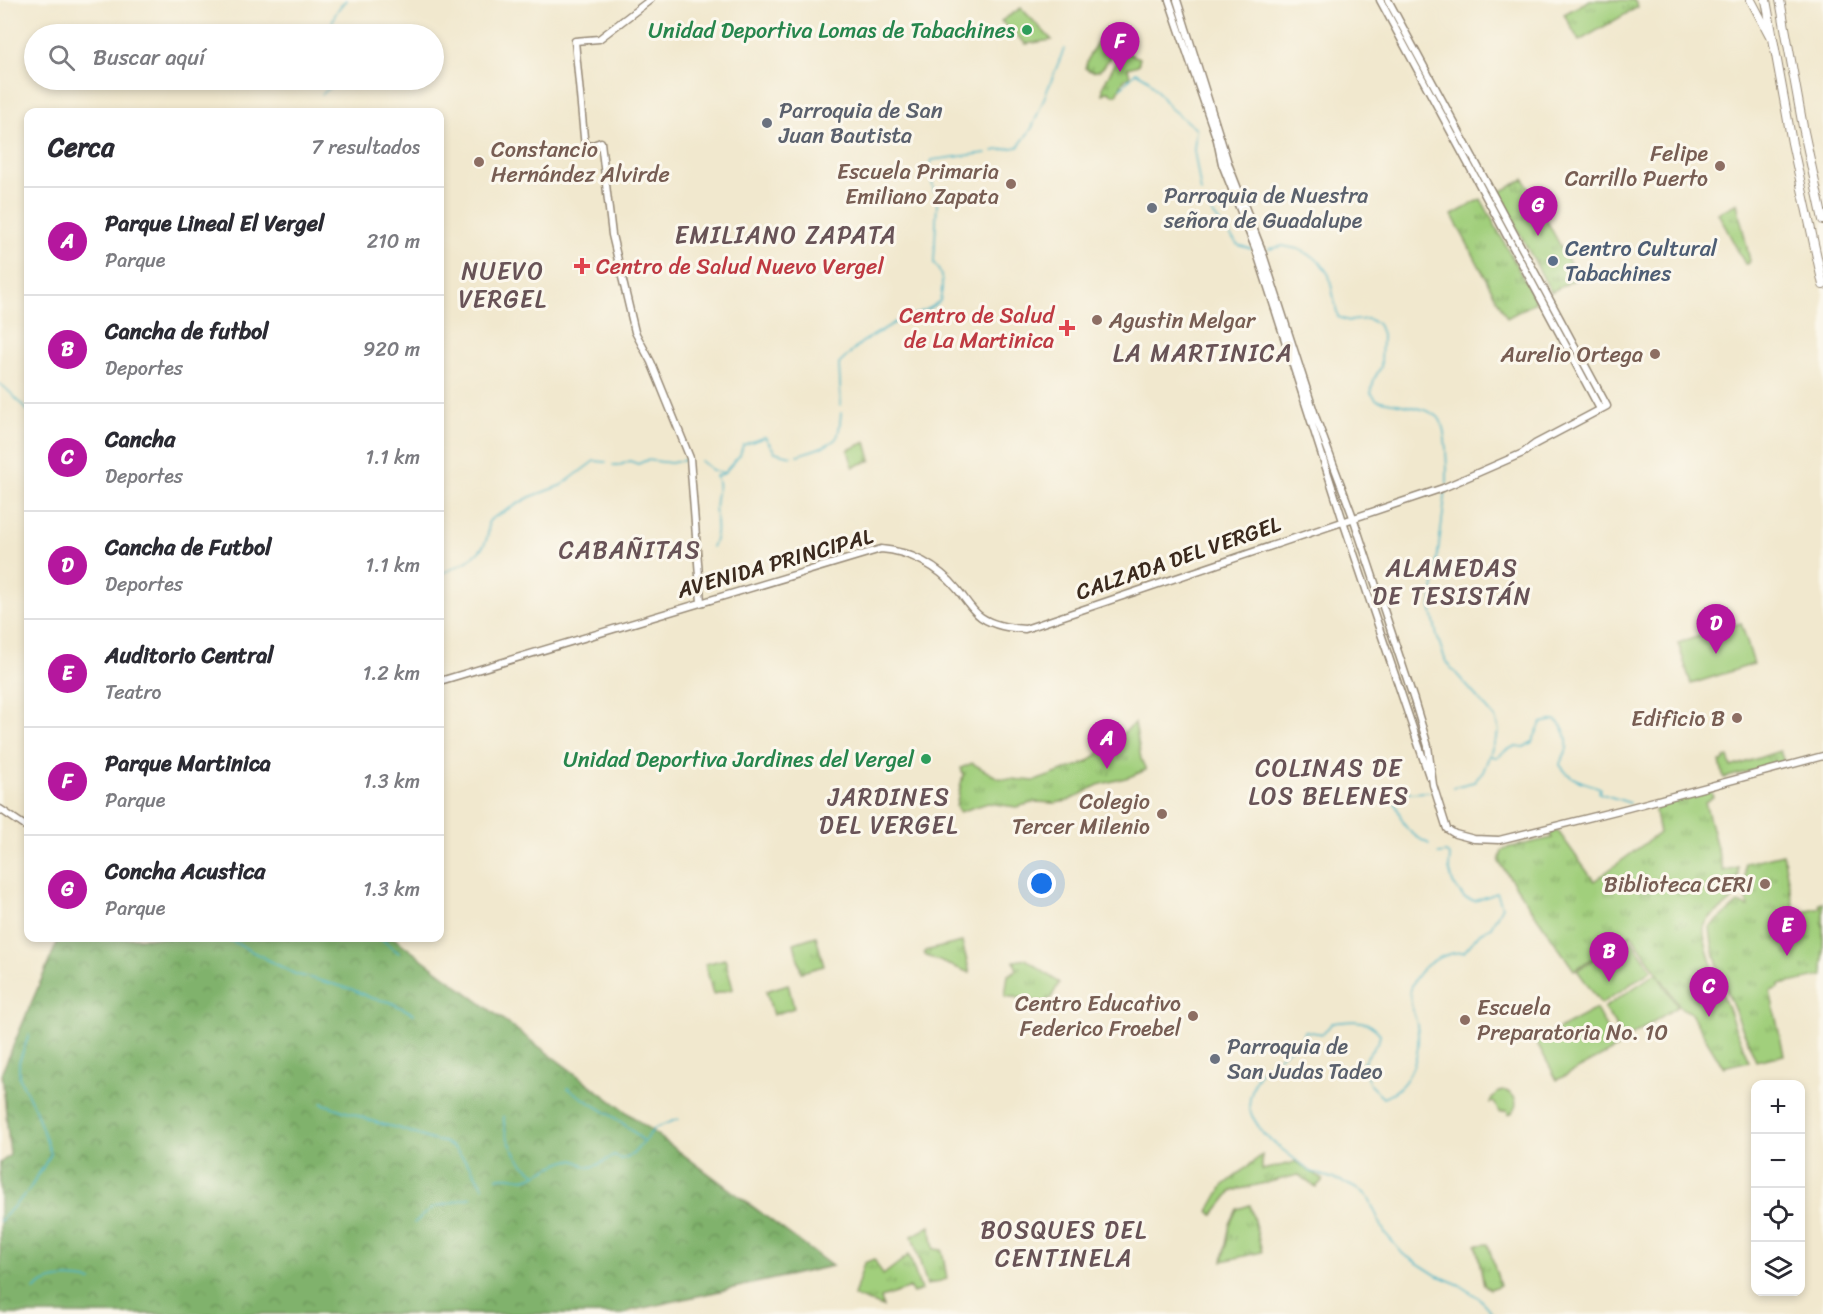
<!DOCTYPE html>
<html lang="es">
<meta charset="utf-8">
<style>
:root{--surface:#fff;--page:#f2f2f3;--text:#2b2b33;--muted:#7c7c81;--line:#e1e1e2;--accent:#b5179e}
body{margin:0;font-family:Sriracha,sans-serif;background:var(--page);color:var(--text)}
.controls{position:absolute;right:18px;bottom:18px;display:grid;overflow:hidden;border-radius:12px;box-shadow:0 3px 9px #0003}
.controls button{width:54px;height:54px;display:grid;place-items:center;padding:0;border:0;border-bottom:2px solid var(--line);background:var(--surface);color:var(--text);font:30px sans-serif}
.you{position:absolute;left:1042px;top:884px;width:21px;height:21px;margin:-15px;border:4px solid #fff;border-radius:50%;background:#1a73e8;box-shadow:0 0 0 9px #1a73e833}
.badge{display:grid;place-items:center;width:39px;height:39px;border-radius:50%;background:var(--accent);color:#fff;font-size:20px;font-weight:700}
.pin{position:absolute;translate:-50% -50px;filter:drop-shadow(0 2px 3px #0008)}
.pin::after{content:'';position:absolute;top:32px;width:21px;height:18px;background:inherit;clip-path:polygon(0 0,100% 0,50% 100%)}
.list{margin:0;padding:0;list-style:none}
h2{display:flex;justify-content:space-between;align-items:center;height:78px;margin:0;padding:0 24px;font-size:26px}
h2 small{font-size:20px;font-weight:400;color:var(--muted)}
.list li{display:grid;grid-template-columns:39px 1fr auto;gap:18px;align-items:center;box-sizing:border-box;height:108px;padding:0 24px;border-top:2px solid var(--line)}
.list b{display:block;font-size:22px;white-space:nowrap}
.list p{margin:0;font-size:20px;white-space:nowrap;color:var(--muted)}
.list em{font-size:20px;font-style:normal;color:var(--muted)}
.icon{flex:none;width:33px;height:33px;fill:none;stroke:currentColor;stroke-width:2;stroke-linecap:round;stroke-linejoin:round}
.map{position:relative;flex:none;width:1823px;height:1314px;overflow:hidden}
.search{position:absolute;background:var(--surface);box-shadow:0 3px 9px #0003;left:24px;top:24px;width:420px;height:66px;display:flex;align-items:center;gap:15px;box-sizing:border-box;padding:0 21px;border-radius:33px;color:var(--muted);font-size:22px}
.panel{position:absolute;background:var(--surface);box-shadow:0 3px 9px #0003;left:24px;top:108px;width:420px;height:834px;border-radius:12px}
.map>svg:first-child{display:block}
.grass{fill:url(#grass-tufts);stroke:#6e7c4d;stroke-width:1.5}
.forest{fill:url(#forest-crowns);stroke:#5e6e45;stroke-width:1.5}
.garden{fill:#a1cf7c;stroke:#6e7c4d;stroke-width:1.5}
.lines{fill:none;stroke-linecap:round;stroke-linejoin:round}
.stream{stroke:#49b4c6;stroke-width:1.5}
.secondary-casing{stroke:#968976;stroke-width:9}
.highway-casing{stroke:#968976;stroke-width:10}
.secondary{stroke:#fff;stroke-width:6}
.highway{stroke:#fff;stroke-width:8}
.leisure-dot{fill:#2e9e5b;stroke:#fbf7ec;stroke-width:2}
.worship-dot{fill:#6b7280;stroke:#fbf7ec;stroke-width:2}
.education-dot{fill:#8d6e63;stroke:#fbf7ec;stroke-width:2}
.service-dot{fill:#5c6f8a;stroke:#fbf7ec;stroke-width:2}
.health-dot{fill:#e0444e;stroke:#fbf7ec;stroke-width:2}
.labels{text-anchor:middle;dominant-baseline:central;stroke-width:6;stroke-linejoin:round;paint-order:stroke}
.leisure-label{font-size:22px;fill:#27864d;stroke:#fbf7ec;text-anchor:end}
.worship-label{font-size:22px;fill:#5b616d;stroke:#fbf7ec;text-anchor:start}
.education-label{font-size:22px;fill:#785e54;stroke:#fbf7ec;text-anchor:end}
.service-label{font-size:22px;fill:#4e5e75;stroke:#fbf7ec;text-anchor:start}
.health-label{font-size:22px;fill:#be3a42;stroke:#fbf7ec;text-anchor:start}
.street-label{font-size:22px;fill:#3b2a1e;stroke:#fbf7ec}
.neighbourhood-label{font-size:24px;letter-spacing:1.5px;fill:#685357;stroke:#fbf7ec}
</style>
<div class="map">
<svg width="1823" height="1314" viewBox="0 0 1823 1314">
<defs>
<pattern id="grass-tufts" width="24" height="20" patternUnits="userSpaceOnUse" patternTransform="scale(1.5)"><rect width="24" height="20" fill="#a1cf7c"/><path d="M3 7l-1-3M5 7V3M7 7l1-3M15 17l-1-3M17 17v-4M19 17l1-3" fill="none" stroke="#84a865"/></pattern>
<pattern id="forest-crowns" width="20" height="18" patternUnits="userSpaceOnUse" patternTransform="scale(1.5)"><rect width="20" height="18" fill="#80b26c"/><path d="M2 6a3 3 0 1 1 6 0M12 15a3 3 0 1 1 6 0" fill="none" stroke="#6a9158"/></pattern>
</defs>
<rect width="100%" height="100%" fill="#fbf7ec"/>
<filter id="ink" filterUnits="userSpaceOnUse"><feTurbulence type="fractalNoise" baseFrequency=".0167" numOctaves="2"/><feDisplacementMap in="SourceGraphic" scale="12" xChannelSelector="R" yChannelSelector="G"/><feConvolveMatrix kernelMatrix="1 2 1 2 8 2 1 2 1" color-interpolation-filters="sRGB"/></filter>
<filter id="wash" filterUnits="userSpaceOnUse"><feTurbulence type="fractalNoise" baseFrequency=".008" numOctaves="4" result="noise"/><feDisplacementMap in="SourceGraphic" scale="24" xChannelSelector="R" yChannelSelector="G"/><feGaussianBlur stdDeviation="1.35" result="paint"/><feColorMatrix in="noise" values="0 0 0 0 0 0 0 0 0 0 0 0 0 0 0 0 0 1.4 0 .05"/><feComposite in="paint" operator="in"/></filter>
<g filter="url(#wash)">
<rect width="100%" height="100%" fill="#f1e8ce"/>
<path class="grass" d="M 1590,0 L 1634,0 L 1638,7 L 1579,41 L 1564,14 Z
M 1099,39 L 1113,46 L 1114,49 C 1107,61 1102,79 1085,68 L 1089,56 Z
M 1121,52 L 1125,52 L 1140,58 L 1138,65 L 1128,68 L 1130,76 L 1123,81 L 1117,95 L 1111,94 L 1109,91 L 1103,94 L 1103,86 Z
M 1524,179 L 1578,278 L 1551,292 L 1498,193 Z
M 1481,199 L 1536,302 L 1507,318 L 1452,215 Z
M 1737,203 L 1750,261 L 1748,264 L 1745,264 L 1718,213 Z
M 866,442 L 871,460 L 853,467 L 848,450 Z
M 1135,723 L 1141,759 L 1146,770 L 1129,777 L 1098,785 L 1068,801 L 1054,803 L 1037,802 L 1016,807 L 988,803 L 959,812 L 956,806 L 963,775 L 961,768 L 972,763 L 998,778 L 1035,781 L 1088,762 Z
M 1780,751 L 1784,762 L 1724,778 L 1720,762 L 1724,761 L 1724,758 L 1728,757 L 1731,767 Z
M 1710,789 L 1713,797 L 1705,802 L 1723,871 L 1738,867 C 1738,876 1739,886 1735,895 C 1729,909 1707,913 1704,928 C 1700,944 1740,1040 1749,1061 L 1723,1067 L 1690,1012 L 1681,1008 L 1631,934 L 1574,970 L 1499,862 L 1502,851 L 1507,848 L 1552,838 L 1549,833 L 1558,831 L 1594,881 L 1659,833 L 1655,813 L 1657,803 Z
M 1783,854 L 1795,914 L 1820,908 L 1819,903 L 1823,902 L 1823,976 L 1779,985 L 1779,988 L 1770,991 L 1784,1055 L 1756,1061 C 1741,1023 1712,966 1710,927 L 1738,903 L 1748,907 L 1745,890 L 1745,863 Z
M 816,936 L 824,966 L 801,972 L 794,943 Z
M 962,942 L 970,973 L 926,956 L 924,953 L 925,951 Z
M 725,959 L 733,989 L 713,994 L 705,964 Z
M 1026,959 L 1059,983 L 1051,998 L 1044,1002 L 1005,996 L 1008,975 L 1017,970 L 1014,961 Z
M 788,984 L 794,1008 L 773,1015 L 766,991 Z
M 1262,1155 L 1262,1170 L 1296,1162 L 1323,1180 L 1316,1187 L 1298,1175 L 1232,1191 L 1213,1215 L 1209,1211 L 1223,1186 Z
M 1250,1205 L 1262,1252 L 1223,1261 L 1230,1224 L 1237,1209 Z
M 930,1226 L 934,1249 L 942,1250 L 947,1279 L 927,1285 L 912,1236 Z
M 1488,1244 L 1500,1285 L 1490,1289 L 1484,1285 L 1476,1245 Z
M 909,1255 L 921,1290 L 913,1293 L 910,1288 L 881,1298 L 883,1307 L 854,1296 L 864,1263 L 874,1259 L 883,1275 Z"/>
<path class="forest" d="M 59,938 L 394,938 L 832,1266 L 630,1311 L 623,1314 L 0,1314 L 0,1163 L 10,1155 L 2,1072 Z"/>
<path class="garden" d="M 1021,8 L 1052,40 L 1026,44 L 1001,21 Z
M 1741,623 L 1754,664 L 1691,684 L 1678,643 Z
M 1629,937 L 1652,970 L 1601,1004 L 1577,970 Z
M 1656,973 L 1678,1006 L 1625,1040 L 1604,1008 Z
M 1596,1009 L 1617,1048 L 1557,1080 L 1536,1041 Z
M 1506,1091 C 1518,1096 1519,1108 1509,1115 L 1507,1111 L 1499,1112 L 1494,1102 L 1490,1103 C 1492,1095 1497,1091 1506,1091 Z"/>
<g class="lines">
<path class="stream" d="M 332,34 C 329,22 337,9 346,0
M 1121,88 L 1136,72 L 1148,79 L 1170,108 L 1196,129 L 1194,150 L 1201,192
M 322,94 L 330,88 L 332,80
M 993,151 L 1018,147 L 1032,128 L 1064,49
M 934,191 L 929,168 L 932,160 L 986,153
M 1208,208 L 1238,245 L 1251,249
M 1269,249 L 1283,246 L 1298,249 L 1310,255 L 1320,262 L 1329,275 L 1338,317 L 1349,321 L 1368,319 L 1378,324 L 1382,334 L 1381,367 L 1374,379 L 1371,393 L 1377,400 C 1392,404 1429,407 1439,418 C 1447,428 1447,469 1447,483
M 0,384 C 12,392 18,402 28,411
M 841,405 L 839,364 L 861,343 L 899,320 L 926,310 L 940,301 C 943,287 944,275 934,263 L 937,203
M 797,455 C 806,452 832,446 837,437 C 840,431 840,421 841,413
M 701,461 L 712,470 L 724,473 L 740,455 L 743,445 L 765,437 L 775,452 L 791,456
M 613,465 L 620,465 L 630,461 L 638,464 L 647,460 L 671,463 L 685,460
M 1446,490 L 1431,607 L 1437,636 L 1446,662 L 1495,718 L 1499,731 L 1483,772 L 1474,782 L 1453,787
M 712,547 C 721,530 713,517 716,499 C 717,488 721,488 716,476 L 723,474
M 440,574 C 463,565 492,552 488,523 L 491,519 L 530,497 L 562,485 L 594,461 L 606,462
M 1490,756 L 1497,757 L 1505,751 L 1516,746 L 1524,747 L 1532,742 L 1541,723 L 1555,720 C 1566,727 1571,744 1564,756 C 1562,759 1560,762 1560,765 C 1573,783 1581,780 1600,788 L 1599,793 L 1630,803
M 1429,844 C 1403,830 1405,827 1394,800 L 1404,793 L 1429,792
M 1438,854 L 1446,853 L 1450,856 L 1449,868 L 1453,883 L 1464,898 L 1475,901 L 1497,893 L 1502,906 L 1491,927 L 1480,933 L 1464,952 C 1441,952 1414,968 1410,993 C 1409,1003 1415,1015 1417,1025 C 1422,1054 1411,1087 1383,1098 L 1370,1085 L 1362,1064 L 1379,1040 L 1380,1034 C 1367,1017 1351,1021 1332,1023 L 1323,1034 L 1305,1031 L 1300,1041 L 1262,1069 L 1255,1081 L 1250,1097 L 1249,1107 L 1252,1116 L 1264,1135 L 1311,1172 L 1341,1181 L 1363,1192 L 1368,1197 L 1385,1233 L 1403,1254 L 1436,1275 L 1460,1285 L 1479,1298 L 1493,1314
M 226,938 L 295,974 L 351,989 L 371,998 L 390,1002 L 414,1014
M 380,938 L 399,953
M 568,1088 C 593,1107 622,1118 643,1141
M 321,1103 L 378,1123 L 401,1129 L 432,1140 L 444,1142 L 455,1149 L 470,1166 L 483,1187
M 504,1116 C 502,1134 518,1165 535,1173
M 497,1178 C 511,1174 520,1181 528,1178 C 540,1174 558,1161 571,1160 C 579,1160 582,1166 588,1167 C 596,1168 607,1159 614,1156 L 622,1159 L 633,1154 L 655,1128 L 678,1119
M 0,1221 L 29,1190 L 51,1154 L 35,1109 L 19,1077 L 19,1062 L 29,1035
M 414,1223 L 432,1208 L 472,1197
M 34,1290 C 49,1275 72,1277 91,1281"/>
</g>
</g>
<g filter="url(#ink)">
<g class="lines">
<defs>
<path id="secondary" d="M 650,0 L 599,39 L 575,41 L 585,148 L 601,142 L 612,235 L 635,332 L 651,362 L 690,458 L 701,602
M 1169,0 L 1217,140 L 1222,164 L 1256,250 L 1343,521 L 1429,776
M 1177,0 L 1229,166 L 1261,248 L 1316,418 L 1353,517 L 1414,700 L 1428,746 L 1433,785 L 1447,829 L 1455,834 L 1474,839 L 1499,840 L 1628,808 L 1823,756
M 1380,0 L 1600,409
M 440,681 L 881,549 C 910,551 939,567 957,589 C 965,598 971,610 981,617 C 994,626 1010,628 1025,629 L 1443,488 L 1523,453 L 1535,444 L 1607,406 L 1388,0
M 0,809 L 28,828"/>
<path id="highway" d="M 1751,0 L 1770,36
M 1766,0 L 1792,143 L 1823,285
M 1780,0 L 1803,127 L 1823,220"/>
</defs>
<use href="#secondary" class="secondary-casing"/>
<use href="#highway" class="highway-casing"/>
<use href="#secondary" class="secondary"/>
<use href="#highway" class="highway"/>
</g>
</g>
<g class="leisure-dot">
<circle cx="1027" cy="30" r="6"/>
<circle cx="926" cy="759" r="6"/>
</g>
<g class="worship-dot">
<circle cx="767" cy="123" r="6"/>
<circle cx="1152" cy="208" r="6"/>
<circle cx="1215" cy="1059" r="6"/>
</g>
<g class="education-dot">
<circle cx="479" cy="162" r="6"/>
<circle cx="1720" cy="166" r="6"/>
<circle cx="1011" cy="184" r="6"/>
<circle cx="1097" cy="320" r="6"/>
<circle cx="1655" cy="354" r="6"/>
<circle cx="1737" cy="718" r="6"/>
<circle cx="1162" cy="814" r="6"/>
<circle cx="1765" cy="884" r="6"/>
<circle cx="1193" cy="1016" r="6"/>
<circle cx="1465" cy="1020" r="6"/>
</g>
<circle class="service-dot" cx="1553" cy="261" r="6"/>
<g class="health-dot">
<path d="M579 257h6v6h6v6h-6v6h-6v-6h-6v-6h6z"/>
<path d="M1064 319h6v6h6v6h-6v6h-6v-6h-6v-6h6z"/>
</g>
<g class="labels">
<g class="leisure-label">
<text x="1015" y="30">Unidad Deportiva Lomas de Tabachines</text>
<text x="914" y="759">Unidad Deportiva Jardines del Vergel</text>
</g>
<g class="worship-label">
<text x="779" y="110">Parroquia de San<tspan x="779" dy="25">Juan Bautista</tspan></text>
<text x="1164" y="195">Parroquia de Nuestra<tspan x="1164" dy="25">señora de Guadalupe</tspan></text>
<text x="1227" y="1046">Parroquia de<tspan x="1227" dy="25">San Judas Tadeo</tspan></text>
</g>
<g class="education-label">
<text x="491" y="149" text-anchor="start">Constancio<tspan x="491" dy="25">Hernández Alvirde</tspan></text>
<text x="1708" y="153">Felipe<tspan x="1708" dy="25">Carrillo Puerto</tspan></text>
<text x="999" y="171">Escuela Primaria<tspan x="999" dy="25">Emiliano Zapata</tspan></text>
<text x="1109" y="320" text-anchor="start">Agustin Melgar</text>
<text x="1643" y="354">Aurelio Ortega</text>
<text x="1725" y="718">Edificio B</text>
<text x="1150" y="801">Colegio<tspan x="1150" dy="25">Tercer Milenio</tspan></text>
<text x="1753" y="884">Biblioteca CERI</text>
<text x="1181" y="1003">Centro Educativo<tspan x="1181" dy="25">Federico Froebel</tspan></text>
<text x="1477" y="1007" text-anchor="start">Escuela<tspan x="1477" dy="25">Preparatoria No. 10</tspan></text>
</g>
<g class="service-label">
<text x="1565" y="248">Centro Cultural<tspan x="1565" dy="25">Tabachines</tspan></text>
</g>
<g class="health-label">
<text x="596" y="266">Centro de Salud Nuevo Vergel</text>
<text x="1054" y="315" text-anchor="end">Centro de Salud<tspan x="1054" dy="25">de La Martinica</tspan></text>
</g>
<g class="street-label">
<text transform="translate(1178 558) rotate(-19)">CALZADA DEL VERGEL</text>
<text transform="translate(775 563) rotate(-16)">AVENIDA PRINCIPAL</text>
</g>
<g class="neighbourhood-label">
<text x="786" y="235">EMILIANO ZAPATA</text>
<text x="503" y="271">NUEVO<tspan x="503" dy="28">VERGEL</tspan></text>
<text x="1203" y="353">LA MARTINICA</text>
<text x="630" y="550">CABAÑITAS</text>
<text x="1452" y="568">ALAMEDAS<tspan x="1452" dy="28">DE TESISTÁN</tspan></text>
<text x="1329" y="768">COLINAS DE<tspan x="1329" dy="28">LOS BELENES</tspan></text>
<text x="889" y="797">JARDINES<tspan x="889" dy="28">DEL VERGEL</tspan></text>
<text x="1064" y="1230">BOSQUES DEL<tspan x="1064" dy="28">CENTINELA</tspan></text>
</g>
</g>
</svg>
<div class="controls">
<button>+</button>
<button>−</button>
<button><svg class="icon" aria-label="locate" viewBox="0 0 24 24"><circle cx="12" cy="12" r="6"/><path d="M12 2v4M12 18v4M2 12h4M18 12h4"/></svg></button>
<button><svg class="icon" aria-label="layers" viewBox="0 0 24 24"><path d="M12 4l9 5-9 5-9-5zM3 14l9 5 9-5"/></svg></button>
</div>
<div class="you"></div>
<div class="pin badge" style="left:1107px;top:769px">A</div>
<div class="pin badge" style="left:1609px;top:982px">B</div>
<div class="pin badge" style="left:1709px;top:1017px">C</div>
<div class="pin badge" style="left:1716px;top:654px">D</div>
<div class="pin badge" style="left:1787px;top:956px">E</div>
<div class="pin badge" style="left:1120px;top:72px">F</div>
<div class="pin badge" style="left:1538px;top:236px">G</div>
<div class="search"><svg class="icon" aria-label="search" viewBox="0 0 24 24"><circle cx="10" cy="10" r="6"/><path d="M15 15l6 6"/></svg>Buscar aquí</div>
<section class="panel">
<h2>Cerca<small>7 resultados</small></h2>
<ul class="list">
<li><span class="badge">A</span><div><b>Parque Lineal El Vergel</b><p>Parque</p></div><em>210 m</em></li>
<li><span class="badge">B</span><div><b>Cancha de futbol</b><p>Deportes</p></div><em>920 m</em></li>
<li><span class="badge">C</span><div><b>Cancha</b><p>Deportes</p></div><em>1.1 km</em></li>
<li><span class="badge">D</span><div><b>Cancha de Futbol</b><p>Deportes</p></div><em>1.1 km</em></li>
<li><span class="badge">E</span><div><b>Auditorio Central</b><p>Teatro</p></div><em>1.2 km</em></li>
<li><span class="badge">F</span><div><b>Parque Martinica</b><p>Parque</p></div><em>1.3 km</em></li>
<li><span class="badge">G</span><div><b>Concha Acustica</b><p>Parque</p></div><em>1.3 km</em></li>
</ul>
</section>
</div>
